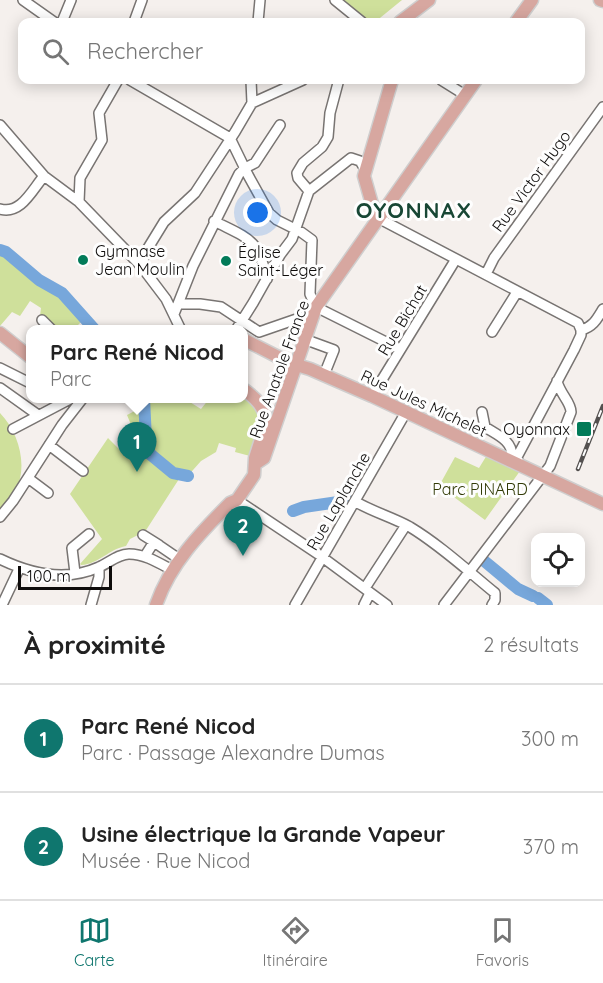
<!DOCTYPE html>
<html lang="fr">
<meta charset="utf-8">
<style>
:root{--surface:#fff;--page:#f2f2f2;--text:#222;--muted:#767676;--line:#e0e0e0;--accent:#0f766e}
body{margin:0;font-family:Quicksand,sans-serif;background:var(--page);color:var(--text)}
.controls{position:absolute;right:18px;bottom:18px;display:grid;overflow:hidden;border-radius:12px;box-shadow:0 3px 15px #0003}
.controls button{width:54px;height:54px;display:grid;place-items:center;padding:0;border:0;border-bottom:2px solid var(--line);background:var(--surface);color:var(--text);font:30px sans-serif}
.scale{position:absolute;left:18px;bottom:15px;width:94px;box-sizing:border-box;padding-left:6px;border:3px solid #0e0c0b;border-top:0;font-size:16px;line-height:21px;white-space:nowrap;color:#0e0c0b;-webkit-text-stroke:4px #fefefe;paint-order:stroke}
.you{position:absolute;left:258px;top:213px;width:21px;height:21px;margin:-15px;border:4px solid #fff;border-radius:50%;background:#1a73e8;box-shadow:0 0 0 9px #1a73e833}
.badge{display:grid;place-items:center;width:39px;height:39px;border-radius:50%;background:var(--accent);color:#fff;font-size:20px;font-weight:700}
.pin{position:absolute;translate:-50% -50px;filter:drop-shadow(0 2px 3px #0008)}
.pin::after{content:'';position:absolute;top:32px;width:21px;height:18px;background:inherit;clip-path:polygon(0 0,100% 0,50% 100%)}
.popup{position:absolute;left:26px;top:325px;width:222px;height:78px;box-sizing:border-box;display:grid;place-content:center;border-radius:12px;background:var(--surface);filter:drop-shadow(0 2px 4px #0005);font-size:20px;white-space:nowrap;color:var(--muted)}
.popup b{font-size:22px;color:var(--text)}
.popup::after{content:'';position:absolute;left:50%;top:100%;margin-left:-12px;border:12px solid transparent;border-top-color:var(--surface)}
.list{margin:0;padding:0;list-style:none}
h2{display:flex;justify-content:space-between;align-items:center;height:78px;margin:0;padding:0 24px;font-size:26px}
h2 small{font-size:20px;font-weight:400;color:var(--muted)}
.list li{display:grid;grid-template-columns:39px 1fr auto;gap:18px;align-items:center;box-sizing:border-box;height:108px;padding:0 24px;border-top:2px solid var(--line)}
.list b{display:block;font-size:22px;white-space:nowrap}
.list p{margin:0;font-size:20px;white-space:nowrap;color:var(--muted)}
.list em{font-size:20px;font-style:normal;color:var(--muted)}
.icon{flex:none;width:33px;height:33px;fill:none;stroke:currentColor;stroke-width:2;stroke-linecap:round;stroke-linejoin:round}
.map{position:relative;flex:none;width:603px;height:605px;overflow:hidden}
.search{position:absolute;background:var(--surface);box-shadow:0 3px 15px #0003;left:18px;right:18px;top:18px;height:66px;display:flex;align-items:center;gap:15px;box-sizing:border-box;padding:0 21px;border-radius:12px;color:var(--muted);font-size:22px}
.sheet{height:294px;background:var(--surface)}
nav{display:flex;justify-content:space-around;align-items:center;box-sizing:border-box;height:84px;border-top:2px solid var(--line);background:var(--surface);font-size:16px;color:var(--muted)}
nav a{display:grid;justify-items:center;gap:3px}
nav .on{color:var(--accent)}
.map>svg:first-child{display:block}
.green{fill:#cfe09b}
.lines{fill:none;stroke-linecap:round;stroke-linejoin:round}
.river{stroke:#77a7db;stroke-width:12}
.minor-casing{stroke:#787472;stroke-width:12}
.major-casing{stroke:#cfcece;stroke-width:15}
.minor{stroke:#fff;stroke-width:9}
.major{stroke:#d7a7a0;stroke-width:12}
.rail-casing{stroke:#53504f;stroke-width:4.5}
.rail{stroke:#fefefe;stroke-width:2;stroke-dasharray:7;stroke-linecap:butt}
.poi-dot{fill:#027b59;stroke:#fefefe;stroke-width:2}
.labels{text-anchor:middle;dominant-baseline:central;stroke-width:6;stroke-linejoin:round;paint-order:stroke}
.street-label{font-size:16px;fill:#0e0c0b;stroke:#fefefe}
.poi-label{font-size:16px;fill:#0e0c0b;stroke:#fefefe;text-anchor:start}
.park-label{font-size:16px;fill:#323b07;stroke:#fefefe}
.district-label{font-size:22px;font-weight:bold;letter-spacing:1.5px;fill:#184735;stroke:#fefefe}
</style>
<div class="map">
<svg width="603" height="605" viewBox="0 0 603 605">
<rect width="100%" height="100%" fill="#f5f0ed"/>
<path class="green" d="M 345,0 L 402,0 L 375,22 L 371,22 L 360,13 L 343,2 Z
M 0,253 C 15,260 26,273 39,282 C 58,295 70,298 84,319 L 74,329 L 71,326 L 68,329 L 54,329 L 40,316 L 41,308 L 30,301 L 20,316 L 12,312 L 0,326 Z
M 244,392 L 251,398 L 262,418 L 250,456 L 235,452 L 236,448 L 219,443 L 216,452 L 201,461 L 185,479 L 179,479 L 141,538 L 138,535 L 130,539 L 126,546 C 109,549 99,564 81,565 L 80,564 L 102,539 L 70,494 L 108,438 L 120,450 L 133,440 L 134,432 L 127,415 C 143,407 160,394 179,401 L 181,399 L 185,399 L 201,409 L 209,399 L 243,398 Z
M 0,413 C 25,439 32,486 0,509 Z
M 487,455 L 520,471 L 485,520 L 439,486 L 455,457 L 479,468 Z"/>
<g class="lines">
<path class="river" d="M 0,250 L 6,252 L 39,280 L 62,293 L 95,330
M 144,398 L 146,440 L 150,454 L 173,473 L 188,476
M 293,511 L 304,507 L 352,500
M 483,560 L 518,589 L 533,596
M 538,598 L 547,605"/>
<defs>
<path id="minor" d="M 23,0 L 54,22
M 335,0 L 362,22
M 62,22 L 71,0
M 134,22 L 142,0
M 258,22 L 260,0
M 130,80 L 230,138
M 251,80 L 252,103
M 441,80 L 465,95
M 252,103 L 303,80
M 0,125 L 44,176 L 79,202 L 141,266 L 166,299 L 181,330
M 230,138 L 248,175 L 269,213 L 277,220 L 301,232 L 312,240 L 310,294 L 316,307 L 398,348
M 309,191 L 298,178 L 297,173 L 303,163 L 322,147 L 328,137 L 330,113 L 338,83 L 337,80
M 79,202 L 80,178 L 102,140 L 99,113 L 118,80
M 0,209 C 21,215 32,190 44,176
M 378,218 L 578,323 L 581,330
M 214,221 C 249,239 258,238 267,279
M 141,266 L 145,253 L 164,222 L 195,193 L 235,132 L 252,103
M 486,274 L 494,258 L 603,107
M 178,304 L 200,304 L 221,307 L 259,332 L 314,313
M 174,314 L 193,266 L 239,174 L 245,168 L 255,163 L 280,125
M 42,320 L 52,330
M 236,330 L 253,303 L 280,255 L 292,239 L 309,191 L 351,158 L 360,161 L 365,169
M 581,330 C 593,327 597,319 603,309
M 492,332 L 517,292
M 304,339 L 334,350 L 324,375
M 0,368 L 30,383
M 0,388 L 38,415
M 372,396 L 456,259
M 482,412 L 485,427 C 497,435 512,440 512,456 L 517,457
M 13,429 L 72,398
M 49,445 L 83,471
M 519,465 L 517,457 L 574,350 L 581,335 L 581,330
M 28,478 L 48,493
M 237,500 L 318,554 L 387,605
M 356,502 C 373,512 392,517 410,527 C 440,545 468,571 495,593 L 495,600 L 492,605
M 0,517 L 13,501 L 62,425 L 83,398
M 143,535 L 159,545
M 145,556 L 152,545 L 157,544 L 179,559
M 0,559 C 31,574 66,582 99,567 C 109,563 118,554 129,554 C 145,554 159,563 172,570
M 75,573 L 72,548 L 89,534
M 365,588 L 406,525
M 2,605 L 19,569
M 91,605 L 99,577 L 99,567
M 295,605 L 406,412
M 364,605 L 370,593
M 444,605 L 550,466 L 571,412 C 571,402 560,394 557,381"/>
<path id="major" d="M 600,0 L 603,1
M 400,22 L 429,0
M 516,22 L 532,0
M 378,218 L 372,204 L 364,176 L 392,80
M 0,333 L 30,357
M 243,339 L 290,363 L 310,369 L 372,396 L 603,504
M 255,464 L 264,458 L 316,307 L 476,80
M 156,605 C 170,564 200,533 230,503 L 237,500 L 254,475 L 255,458 L 266,424 C 266,408 256,398 243,389"/>
</defs>
<use href="#minor" class="minor-casing"/>
<use href="#major" class="major-casing"/>
<use href="#minor" class="minor"/>
<use href="#major" class="major"/>
<defs>
<path id="rail" d="M 578,469 L 603,406"/>
</defs>
<use href="#rail" class="rail-casing"/>
<use href="#rail" class="rail"/>
</g>
<g class="poi-dot">
<circle cx="83" cy="260" r="6"/>
<circle cx="226" cy="261" r="6"/>
<rect x="576" y="421" width="16" height="16" rx="3"/>
</g>
<g class="labels">
<g class="street-label">
<text transform="translate(531 181) rotate(-54)">Rue Victor Hugo</text>
<text transform="translate(402 320) rotate(-59)">Rue Bichat</text>
<text transform="translate(279 369) rotate(-70)">Rue Anatole France</text>
<text transform="translate(424 403) rotate(25)">Rue Jules Michelet</text>
<text transform="translate(338 501) rotate(-60)">Rue Laplanche</text>
</g>
<g class="poi-label">
<text x="95" y="251">Gymnase<tspan x="95" dy="18">Jean Moulin</tspan></text>
<text x="238" y="252">Église<tspan x="238" dy="18">Saint-Léger</tspan></text>
<text x="570" y="429" text-anchor="end">Oyonnax</text>
</g>
<g class="park-label">
<text x="480" y="489">Parc PINARD</text>
</g>
<g class="district-label">
<text x="414" y="210">OYONNAX</text>
</g>
</g>
</svg>
<div class="controls">
<button><svg class="icon" aria-label="locate" viewBox="0 0 24 24"><circle cx="12" cy="12" r="6"/><path d="M12 2v4M12 18v4M2 12h4M18 12h4"/></svg></button>
</div>
<div class="scale">100 m</div>
<div class="you"></div>
<div class="pin badge" style="left:137px;top:472px">1</div>
<div class="popup"><b>Parc René Nicod</b>Parc</div>
<div class="pin badge" style="left:243px;top:556px">2</div>
<div class="search"><svg class="icon" aria-label="search" viewBox="0 0 24 24"><circle cx="10" cy="10" r="6"/><path d="M15 15l6 6"/></svg>Rechercher</div>
</div>
<section class="sheet">
<h2>À proximité<small>2 résultats</small></h2>
<ul class="list">
<li><span class="badge">1</span><div><b>Parc René Nicod</b><p>Parc · Passage Alexandre Dumas</p></div><em>300 m</em></li>
<li><span class="badge">2</span><div><b>Usine électrique la Grande Vapeur</b><p>Musée · Rue Nicod</p></div><em>370 m</em></li>
</ul>
</section>
<nav>
<a class="on"><svg class="icon" aria-label="map" viewBox="0 0 24 24"><path d="M3 6l6-2 6 2 6-2v14l-6 2-6-2-6 2zM9 4v14M15 6v14"/></svg>Carte</a>
<a><svg class="icon" aria-label="directions" viewBox="0 0 24 24"><path d="M12 3l9 9-9 9-9-9zM9 14v-3h6M13 9l2 2-2 2"/></svg>Itinéraire</a>
<a><svg class="icon" aria-label="saved" viewBox="0 0 24 24"><path d="M7 4h10v16l-5-4-5 4z"/></svg>Favoris</a>
</nav>
